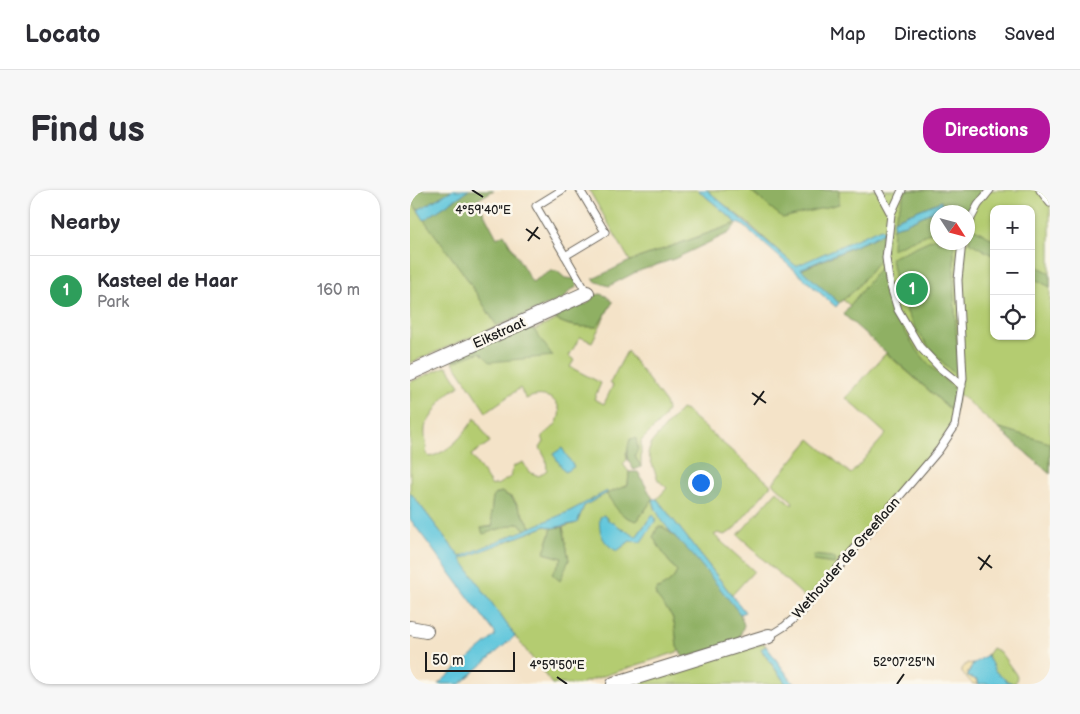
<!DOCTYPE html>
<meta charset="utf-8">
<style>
:root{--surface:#fff;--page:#f7f7f7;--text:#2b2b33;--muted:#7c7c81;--line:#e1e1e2;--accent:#b5179e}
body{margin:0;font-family:"Balsamiq Sans",sans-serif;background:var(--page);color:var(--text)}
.controls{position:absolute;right:15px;top:15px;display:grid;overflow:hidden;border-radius:10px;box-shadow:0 1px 4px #0004}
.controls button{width:45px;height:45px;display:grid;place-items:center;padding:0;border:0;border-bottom:1px solid var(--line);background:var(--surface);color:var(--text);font:25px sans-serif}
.compass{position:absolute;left:520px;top:15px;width:45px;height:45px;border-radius:50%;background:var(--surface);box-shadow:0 1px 4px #0004;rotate:126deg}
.scale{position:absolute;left:15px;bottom:12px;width:90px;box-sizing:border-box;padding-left:5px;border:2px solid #1c1c1c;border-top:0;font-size:14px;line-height:18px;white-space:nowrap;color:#1c1c1c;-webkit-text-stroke:4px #fbf7ec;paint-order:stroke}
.you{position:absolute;left:290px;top:292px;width:18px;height:18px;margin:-12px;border:4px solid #fff;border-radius:50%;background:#1a73e8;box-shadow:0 0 0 8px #1a73e833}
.badge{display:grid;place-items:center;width:32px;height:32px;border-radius:50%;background:var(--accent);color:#fff;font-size:16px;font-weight:700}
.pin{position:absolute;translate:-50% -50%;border:2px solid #fff;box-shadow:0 1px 5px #0006}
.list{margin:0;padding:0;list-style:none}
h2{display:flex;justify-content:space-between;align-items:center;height:65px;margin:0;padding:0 20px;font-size:21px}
h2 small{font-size:16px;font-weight:400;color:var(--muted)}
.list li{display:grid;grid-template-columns:32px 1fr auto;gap:15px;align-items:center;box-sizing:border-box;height:70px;padding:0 20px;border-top:1px solid var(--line)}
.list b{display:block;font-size:19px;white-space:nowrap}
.list p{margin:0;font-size:16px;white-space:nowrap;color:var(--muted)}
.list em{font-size:16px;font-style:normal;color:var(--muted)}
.icon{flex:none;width:28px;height:28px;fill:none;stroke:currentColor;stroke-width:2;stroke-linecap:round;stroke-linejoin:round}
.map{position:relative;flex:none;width:640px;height:494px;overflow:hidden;border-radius:20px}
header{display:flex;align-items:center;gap:30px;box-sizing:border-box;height:70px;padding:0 25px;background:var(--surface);border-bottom:1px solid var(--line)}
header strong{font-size:24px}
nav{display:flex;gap:28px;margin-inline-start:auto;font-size:18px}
.intro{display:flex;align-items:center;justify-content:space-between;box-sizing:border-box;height:120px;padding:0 30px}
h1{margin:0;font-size:35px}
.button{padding:12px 22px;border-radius:20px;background:var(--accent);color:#fff;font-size:18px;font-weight:700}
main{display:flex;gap:30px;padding:0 30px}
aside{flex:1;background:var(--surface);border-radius:20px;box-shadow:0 1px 4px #0004}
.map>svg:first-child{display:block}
.green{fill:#b4cc71;stroke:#687446;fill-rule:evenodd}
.forest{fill:#8fb063;stroke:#566640}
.sand{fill:#eeda9e;stroke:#857b5d}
.water{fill:#5fc6dc;stroke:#3e717c}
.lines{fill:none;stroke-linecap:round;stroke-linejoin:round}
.lane-casing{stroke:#686258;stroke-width:9}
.street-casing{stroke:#686258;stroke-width:16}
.lane{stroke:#fff;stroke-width:7}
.street{stroke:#fff;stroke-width:14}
.ticks{fill:none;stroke:#1c1c1c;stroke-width:2}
.labels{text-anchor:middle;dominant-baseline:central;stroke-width:5;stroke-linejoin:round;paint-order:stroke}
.street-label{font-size:14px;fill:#1c1c1c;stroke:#fbf7ec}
.ticks-label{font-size:12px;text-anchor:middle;fill:#1c1c1c;stroke:#fbf7ec;stroke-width:5;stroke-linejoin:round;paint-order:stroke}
</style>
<header>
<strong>Locato</strong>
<nav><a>Map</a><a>Directions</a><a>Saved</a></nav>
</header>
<div class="intro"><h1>Find us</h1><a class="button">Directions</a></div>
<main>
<aside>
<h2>Nearby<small></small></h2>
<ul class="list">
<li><span class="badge" style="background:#2e9e5b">1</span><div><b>Kasteel de Haar</b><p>Park</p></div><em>160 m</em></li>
</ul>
</aside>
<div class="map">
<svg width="640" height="494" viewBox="0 0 640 494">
<rect width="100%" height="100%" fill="#fbf7ec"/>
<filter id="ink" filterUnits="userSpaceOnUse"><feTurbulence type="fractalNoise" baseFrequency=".02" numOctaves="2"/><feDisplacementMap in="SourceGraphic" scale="10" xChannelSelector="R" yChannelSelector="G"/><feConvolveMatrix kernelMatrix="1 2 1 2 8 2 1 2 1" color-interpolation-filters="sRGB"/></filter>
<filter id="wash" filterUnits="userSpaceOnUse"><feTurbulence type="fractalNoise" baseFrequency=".0096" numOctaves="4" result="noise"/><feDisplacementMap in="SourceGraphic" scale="20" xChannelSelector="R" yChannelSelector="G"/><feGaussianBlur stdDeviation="1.12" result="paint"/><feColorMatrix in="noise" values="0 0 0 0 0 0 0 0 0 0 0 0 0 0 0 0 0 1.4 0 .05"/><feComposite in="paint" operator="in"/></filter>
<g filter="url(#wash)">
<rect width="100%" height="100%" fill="#f4e3c8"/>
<path class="green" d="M 179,0 L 288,0 L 327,33 L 220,71 Z
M 296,0 L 640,0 L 640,284 L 556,210 L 390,75 L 386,77 L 339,34 ZM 584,19 L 621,19 L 621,146 L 584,146 ZM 528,22 L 558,22 L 558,52 L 528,52 Z
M 0,10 L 54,84 L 87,136 L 0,173 Z
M 199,118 L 182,152 L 170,147 L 159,166 L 164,170 L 160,177 L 191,193 L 184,209 L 194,214 L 203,195 L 200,193 L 217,161 L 255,212 L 257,220 L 253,229 L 231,251 L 231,277 L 225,266 L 216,262 L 217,270 L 213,274 L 219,282 L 218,295 L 197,305 L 201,310 L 227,331 L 243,309 L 245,318 L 262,343 L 253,337 L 243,347 L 257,369 L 267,381 C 264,390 256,396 247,399 L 246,406 C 254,414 264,425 265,437 C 267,446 265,453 270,461 L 169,494 L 142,494 L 105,446 L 50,369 L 136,336 L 142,338 L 134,363 L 159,370 L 153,337 L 167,333 L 174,316 L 197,303 L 197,302 L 158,322 L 122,338 L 103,308 L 91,302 L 83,306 L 81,325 L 83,336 L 71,338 L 73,343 L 109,333 L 116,341 L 50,367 L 0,302 L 0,192 L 37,176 L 50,196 C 33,205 31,211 21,227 C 18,232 15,234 15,240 C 14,248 18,254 16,263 L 20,267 C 41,261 53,245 65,228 L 80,252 L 61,265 L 82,296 L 86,294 L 87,295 L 102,286 L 101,283 L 104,276 L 113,272 L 119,282 L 129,286 L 137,280 L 136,269 L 130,258 L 134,252 L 132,246 C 137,242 144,238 147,232 C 157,212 135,199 116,209 L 110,198 L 76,222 L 43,172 L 70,162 L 142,166 L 124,140 L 146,130 L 159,135 L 172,137 ZM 194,325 L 198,330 L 226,347 L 242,325 L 231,351 L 220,351 L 207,361 Z
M 476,163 L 541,220 L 545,221 C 542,233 538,242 531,252 L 451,348 L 397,409 L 345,362 L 346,361 L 328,345 L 367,301 L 382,315 L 383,312 L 363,293 L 400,249 L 441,284 L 476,244 L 436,208 Z
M 271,219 L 276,221 L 361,295 L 323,340 L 315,345 L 308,343 L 304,345 L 344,381 L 322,405 L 247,309 L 257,298 L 248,290 L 238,263 L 242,252 Z
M 354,453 L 356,456 L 351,460 L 376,494 L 218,494 Z
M 582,458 L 590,462 L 605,483 L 607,487 L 605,494 C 598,492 589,487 584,480 C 581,476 580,470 577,465 Z"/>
<path class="forest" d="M 0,0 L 42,0 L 8,20 L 0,10 Z
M 59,0 L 84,0 L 67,10 L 87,48 L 94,44 L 122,92 L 141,81 L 147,81 L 155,88 L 166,89 L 167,97 L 159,101 L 155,108 L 87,136 L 54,84 L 14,30 Z
M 339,0 L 429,0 L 429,14 L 373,28 Z
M 496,0 L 572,0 L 557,22 L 528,22 L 527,40 L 482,59 L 483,37 L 495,34 L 532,17 L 531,11 L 484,30 Z
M 327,33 L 319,43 L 264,69 L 226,82 L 199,96 L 187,92 L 183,89 L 220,71 Z
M 563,38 L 584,50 L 584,66 L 559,52 Z
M 474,42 L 477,45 L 475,63 L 445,100 L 429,113 L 391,80 L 461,49 Z
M 527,47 L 528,52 L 544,53 L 544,104 L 549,188 C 510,153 489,120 481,68 Z
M 621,73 L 640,83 L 640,97 L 621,87 Z
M 472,75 C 479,126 508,171 549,202 L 545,221 L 541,220 L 433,124 Z
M 191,104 L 196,106 L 203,112 L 187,137 C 171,137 154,137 141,125 L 177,114 L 185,105 Z
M 117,136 L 124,140 L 143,166 L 80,172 L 70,162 L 43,172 L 42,168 Z
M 587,237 L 640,253 L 640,284 Z
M 226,248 L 228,259 L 225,266 L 231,277 L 224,280 C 215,267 216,265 220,249 Z
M 219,282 L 228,282 L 243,309 L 227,331 C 208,326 207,318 196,304 L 218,295 Z
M 91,302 L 102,308 L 122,338 L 116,341 L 109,333 L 73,344 L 71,338 L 83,336 L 81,325 L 83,306 Z
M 153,337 L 159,370 L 150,391 L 142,384 L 152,368 L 134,363 L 142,338 Z
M 248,337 L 253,337 C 284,360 307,394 330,424 L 334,435 L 328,451 L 274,468 L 267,457 L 265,437 L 262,426 L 246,406 L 245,401 C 254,395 263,393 267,381 L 257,369 L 243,347 Z
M 404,365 L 422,367 L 426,370 L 424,374 L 403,371 Z"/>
<path class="sand" d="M 557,473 L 563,474 L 557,483 L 567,490 L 569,494 L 563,494 L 552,483 L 552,479 Z"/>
<path class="water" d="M 42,0 L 59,0 L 14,30 L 8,20 Z
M 288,0 L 297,0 L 386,76 L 471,38 L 474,42 L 461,49 L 391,79 L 429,113 L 426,117 L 334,36 L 327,33 Z
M 531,11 L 532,17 L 495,34 L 483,37 L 484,30 Z
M 152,258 L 164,277 L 155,282 L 143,264 Z
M 197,301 L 197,303 L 174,316 L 167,333 L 142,338 L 136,336 L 51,369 L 105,446 L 50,494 L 28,494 L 85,446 L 85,443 L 0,329 L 0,302 L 50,367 L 158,322 Z
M 243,309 L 247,309 L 335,422 L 330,424 C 316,406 301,387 286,369 C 271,351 247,333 243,309 Z
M 243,324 L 246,330 L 231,352 L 220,351 L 207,361 C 193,354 188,342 190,327 L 194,325 L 198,330 L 226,347 Z
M 356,456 L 384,494 L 376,494 L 351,459 Z
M 577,465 L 586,482 L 597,491 L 605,494 L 569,494 L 567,490 L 557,486 L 563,474 Z"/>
</g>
<g filter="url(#ink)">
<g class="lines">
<defs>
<path id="lane" d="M 152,0 L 126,16 L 177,103
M 468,0 L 481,24 L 476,68 L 479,90 L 488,120 L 510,157 L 530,178 L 552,196
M 630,0 L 640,13
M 481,24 L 492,0
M 558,34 L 568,15 L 580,0
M 155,66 L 195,42 L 170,0
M 359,446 L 375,436 L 388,425 L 529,260 L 545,236 L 553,188 L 548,90 L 552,52"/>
<path id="street" d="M 0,183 L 177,103
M 0,438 L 16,441
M 204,494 L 359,446"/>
</defs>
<use href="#lane" class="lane-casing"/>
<use href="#street" class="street-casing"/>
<use href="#lane" class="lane"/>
<use href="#street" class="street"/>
</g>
</g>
<path class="ticks" d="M 62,0 L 73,7M 116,39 L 130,49M 118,51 L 128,37M 342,203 L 356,213M 344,215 L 354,201M 568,367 L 582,378M 570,380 L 580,365M 147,487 L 157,494M 487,494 L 494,484"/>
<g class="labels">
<g class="street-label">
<text transform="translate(89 143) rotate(-24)">Eikstraat</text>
<text transform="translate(436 368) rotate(-49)">Wethouder de Greeflaan</text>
</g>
</g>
<g class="ticks-label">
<text x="73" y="24">4°59'40"E</text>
<text x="494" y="476">52°07'25"N</text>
<text x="147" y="479">4°59'50"E</text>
</g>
</svg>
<div class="controls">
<button>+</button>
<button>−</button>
<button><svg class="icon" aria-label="locate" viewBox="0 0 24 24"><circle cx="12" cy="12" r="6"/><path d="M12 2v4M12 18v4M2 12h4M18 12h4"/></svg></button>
</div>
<svg class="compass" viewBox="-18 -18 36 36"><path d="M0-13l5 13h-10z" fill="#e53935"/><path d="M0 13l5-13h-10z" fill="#7c7c81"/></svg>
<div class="scale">50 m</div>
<div class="you"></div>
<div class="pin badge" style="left:502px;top:99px;background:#2e9e5b">1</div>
</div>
</main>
